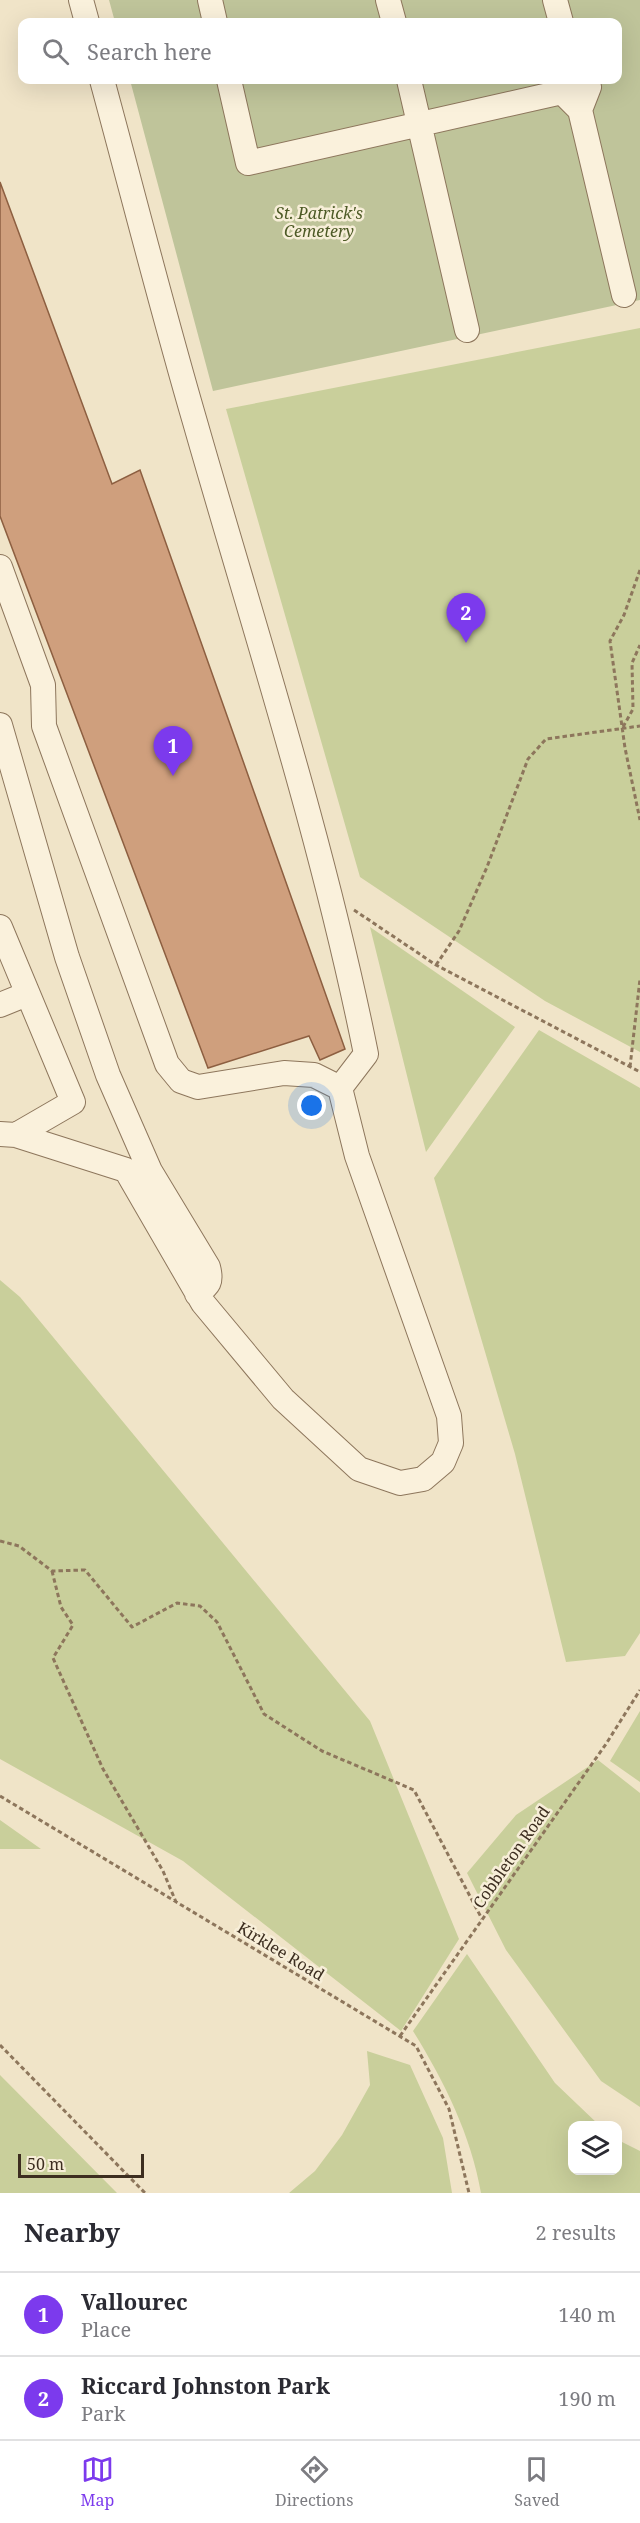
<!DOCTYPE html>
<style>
:root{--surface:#fff;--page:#f7f7f7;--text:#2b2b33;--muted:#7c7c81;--line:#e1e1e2;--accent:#7c3aed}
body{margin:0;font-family:"Noto Serif",serif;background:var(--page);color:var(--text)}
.controls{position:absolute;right:18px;bottom:18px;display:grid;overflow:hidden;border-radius:12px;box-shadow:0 6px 24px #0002}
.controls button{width:54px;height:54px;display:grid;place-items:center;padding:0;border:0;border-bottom:2px solid var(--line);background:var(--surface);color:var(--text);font:30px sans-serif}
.scale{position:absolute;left:18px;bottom:15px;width:126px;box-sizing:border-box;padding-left:6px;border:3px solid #3d2e20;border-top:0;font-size:16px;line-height:21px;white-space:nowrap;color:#3d2e20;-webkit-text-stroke:4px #f7eed8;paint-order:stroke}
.you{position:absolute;left:312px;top:1106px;width:21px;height:21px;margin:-15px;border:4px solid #fff;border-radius:50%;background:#1a73e8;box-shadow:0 0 0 9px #1a73e833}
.badge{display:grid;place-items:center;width:39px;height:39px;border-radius:50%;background:var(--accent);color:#fff;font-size:20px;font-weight:700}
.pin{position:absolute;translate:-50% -50px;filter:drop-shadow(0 2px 3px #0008)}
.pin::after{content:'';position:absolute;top:32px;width:21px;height:18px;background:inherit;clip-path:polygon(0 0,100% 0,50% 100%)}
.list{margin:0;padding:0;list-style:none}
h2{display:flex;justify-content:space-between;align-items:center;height:78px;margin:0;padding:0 24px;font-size:26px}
h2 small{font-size:20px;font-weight:400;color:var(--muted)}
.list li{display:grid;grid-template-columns:39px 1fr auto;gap:18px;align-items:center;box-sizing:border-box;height:84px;padding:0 24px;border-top:2px solid var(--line)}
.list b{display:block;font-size:22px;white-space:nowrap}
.list p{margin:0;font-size:20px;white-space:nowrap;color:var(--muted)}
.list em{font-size:20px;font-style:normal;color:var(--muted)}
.icon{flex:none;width:33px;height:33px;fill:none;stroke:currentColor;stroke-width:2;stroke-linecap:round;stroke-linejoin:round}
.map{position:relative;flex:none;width:640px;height:2193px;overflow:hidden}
.search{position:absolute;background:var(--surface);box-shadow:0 6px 24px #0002;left:18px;right:18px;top:18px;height:66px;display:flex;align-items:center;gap:15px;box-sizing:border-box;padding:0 21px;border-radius:12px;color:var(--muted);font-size:22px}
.sheet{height:246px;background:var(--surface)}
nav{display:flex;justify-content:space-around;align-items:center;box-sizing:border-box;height:84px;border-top:2px solid var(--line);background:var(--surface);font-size:16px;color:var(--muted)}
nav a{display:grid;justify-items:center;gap:3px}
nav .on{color:var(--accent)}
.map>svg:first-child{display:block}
.green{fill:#c9cf9b}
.cemetery{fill:#bfc49a}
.building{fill:#cf9f7d;stroke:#8d5f41;stroke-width:1.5}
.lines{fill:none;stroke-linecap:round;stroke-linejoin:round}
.minor-casing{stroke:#8d765c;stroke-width:26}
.path{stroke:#8d765c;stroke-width:3;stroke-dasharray:4.5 3;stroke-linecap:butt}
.minor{stroke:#faf1dc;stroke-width:24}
.labels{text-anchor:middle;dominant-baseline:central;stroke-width:5;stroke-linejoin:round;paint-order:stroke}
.park-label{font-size:16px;font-style:italic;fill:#4d5a26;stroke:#f7eed8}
.street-label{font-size:16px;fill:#3d2e20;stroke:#f7eed8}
</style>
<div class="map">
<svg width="640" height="2193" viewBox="0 0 640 2193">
<rect width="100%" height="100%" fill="#f0e4c8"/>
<path class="green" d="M 640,328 L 640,1052 L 545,1001 L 360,877 L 226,409 Z
M 370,927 L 515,1027 L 426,1152 Z
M 539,1030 L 640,1088 L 640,1633 L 625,1656 L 566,1662 L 515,1454 L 434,1178 Z
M 0,1280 L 20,1297 L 370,1721 L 459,1939 L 401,2031 L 183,1861 L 0,1759 Z
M 640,1711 L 640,1782 L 610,1761 Z
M 598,1760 L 640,1793 L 640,2107 L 601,2081 L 506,1950 L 467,1873 L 516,1815 Z
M 0,1820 L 41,1849 L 0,1849 Z
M 467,1954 L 555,2083 L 599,2125 L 572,2126 L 572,2170 L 618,2170 L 618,2140 L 640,2151 L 640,2193 L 481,2193 C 471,2135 444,2081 413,2031 Z
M 367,2051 L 410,2065 L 443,2138 L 452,2193 L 289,2193 L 315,2171 L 342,2135 L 370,2085 Z
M 0,2075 L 117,2193 L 0,2193 Z"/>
<path class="cemetery" d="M 109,0 L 640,0 L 640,300 L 213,391 L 130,80 L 618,80 L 618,22 L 115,22 Z"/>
<path class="building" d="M 0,182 L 112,484 L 140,470 L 345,1049 L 320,1060 L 309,1036 L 208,1068 L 0,516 Z"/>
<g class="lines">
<defs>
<path id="minor" d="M 81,0 L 87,22
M 210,0 L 215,22
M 388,0 L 394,22
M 555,0 L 561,22
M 229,80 L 248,163 L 562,92 L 568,80
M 409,80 L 467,330
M 562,92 L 580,110 L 624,295
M 580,110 L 589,87 L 583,80
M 0,567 L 43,685 L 44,726 L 167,1064 L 181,1081 L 198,1087 L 284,1073 L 314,1075 L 340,1088
M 0,725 L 67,957 L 108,1075 L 150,1171 L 208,1267 C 212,1282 209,1285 197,1294
M 0,927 L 73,1102 L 16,1135
M 0,1005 L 27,994
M 0,1134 L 16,1135 L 126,1170 L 203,1303 L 283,1399 L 359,1469 L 400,1483 L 423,1479 L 443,1462 L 451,1443 L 449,1416 L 357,1156 L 340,1088 L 366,1054 C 323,840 255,632 195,422 C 162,309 133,194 102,80"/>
</defs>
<use href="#minor" class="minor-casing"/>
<path class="path" d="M 640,570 L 624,615 L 610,641 L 625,748 L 640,820
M 623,727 L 633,709 L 632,663 L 640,645
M 354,910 L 436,965 L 640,1072
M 436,965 L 459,931 L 487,867 L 528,759 L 546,739 L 640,726
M 630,1067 L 640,979
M 0,1541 L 19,1546 L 52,1571 L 85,1570 L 132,1627 L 177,1603 L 200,1606 L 217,1622 L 264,1714 L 322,1751 L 414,1790 L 482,1919
M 52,1571 L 61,1607 L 73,1625 L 53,1658 L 103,1769 L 163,1871 L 176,1902
M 0,1796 L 416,2046 L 449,2109 L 469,2193
M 400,2036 L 606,1744 L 640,1690
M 0,2045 L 145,2193"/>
<use href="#minor" class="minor"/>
</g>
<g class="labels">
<g class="park-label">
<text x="319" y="213">St. Patrick's<tspan x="319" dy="18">Cemetery</tspan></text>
</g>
<g class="street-label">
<text transform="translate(511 1857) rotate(-55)">Cobbleton Road</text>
<text transform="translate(281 1951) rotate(31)">Kirklee Road</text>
</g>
</g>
</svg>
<div class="controls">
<button><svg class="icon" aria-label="layers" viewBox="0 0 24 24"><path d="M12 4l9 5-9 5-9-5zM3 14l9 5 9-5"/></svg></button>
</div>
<div class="scale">50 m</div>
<div class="you"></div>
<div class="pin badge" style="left:173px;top:776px">1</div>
<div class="pin badge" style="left:466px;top:643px">2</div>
<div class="search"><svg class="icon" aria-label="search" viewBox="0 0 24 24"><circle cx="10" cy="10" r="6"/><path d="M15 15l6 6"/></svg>Search here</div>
</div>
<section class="sheet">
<h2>Nearby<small>2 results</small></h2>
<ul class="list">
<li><span class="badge">1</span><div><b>Vallourec</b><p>Place</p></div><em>140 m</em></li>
<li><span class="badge">2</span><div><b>Riccard Johnston Park</b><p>Park</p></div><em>190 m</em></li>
</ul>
</section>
<nav>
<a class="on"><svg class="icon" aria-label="map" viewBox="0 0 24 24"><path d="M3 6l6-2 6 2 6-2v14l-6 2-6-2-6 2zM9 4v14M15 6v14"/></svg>Map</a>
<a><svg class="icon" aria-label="directions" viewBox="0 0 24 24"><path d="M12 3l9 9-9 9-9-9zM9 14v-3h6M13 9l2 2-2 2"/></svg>Directions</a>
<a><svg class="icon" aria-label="saved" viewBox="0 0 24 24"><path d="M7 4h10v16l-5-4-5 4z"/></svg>Saved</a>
</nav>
